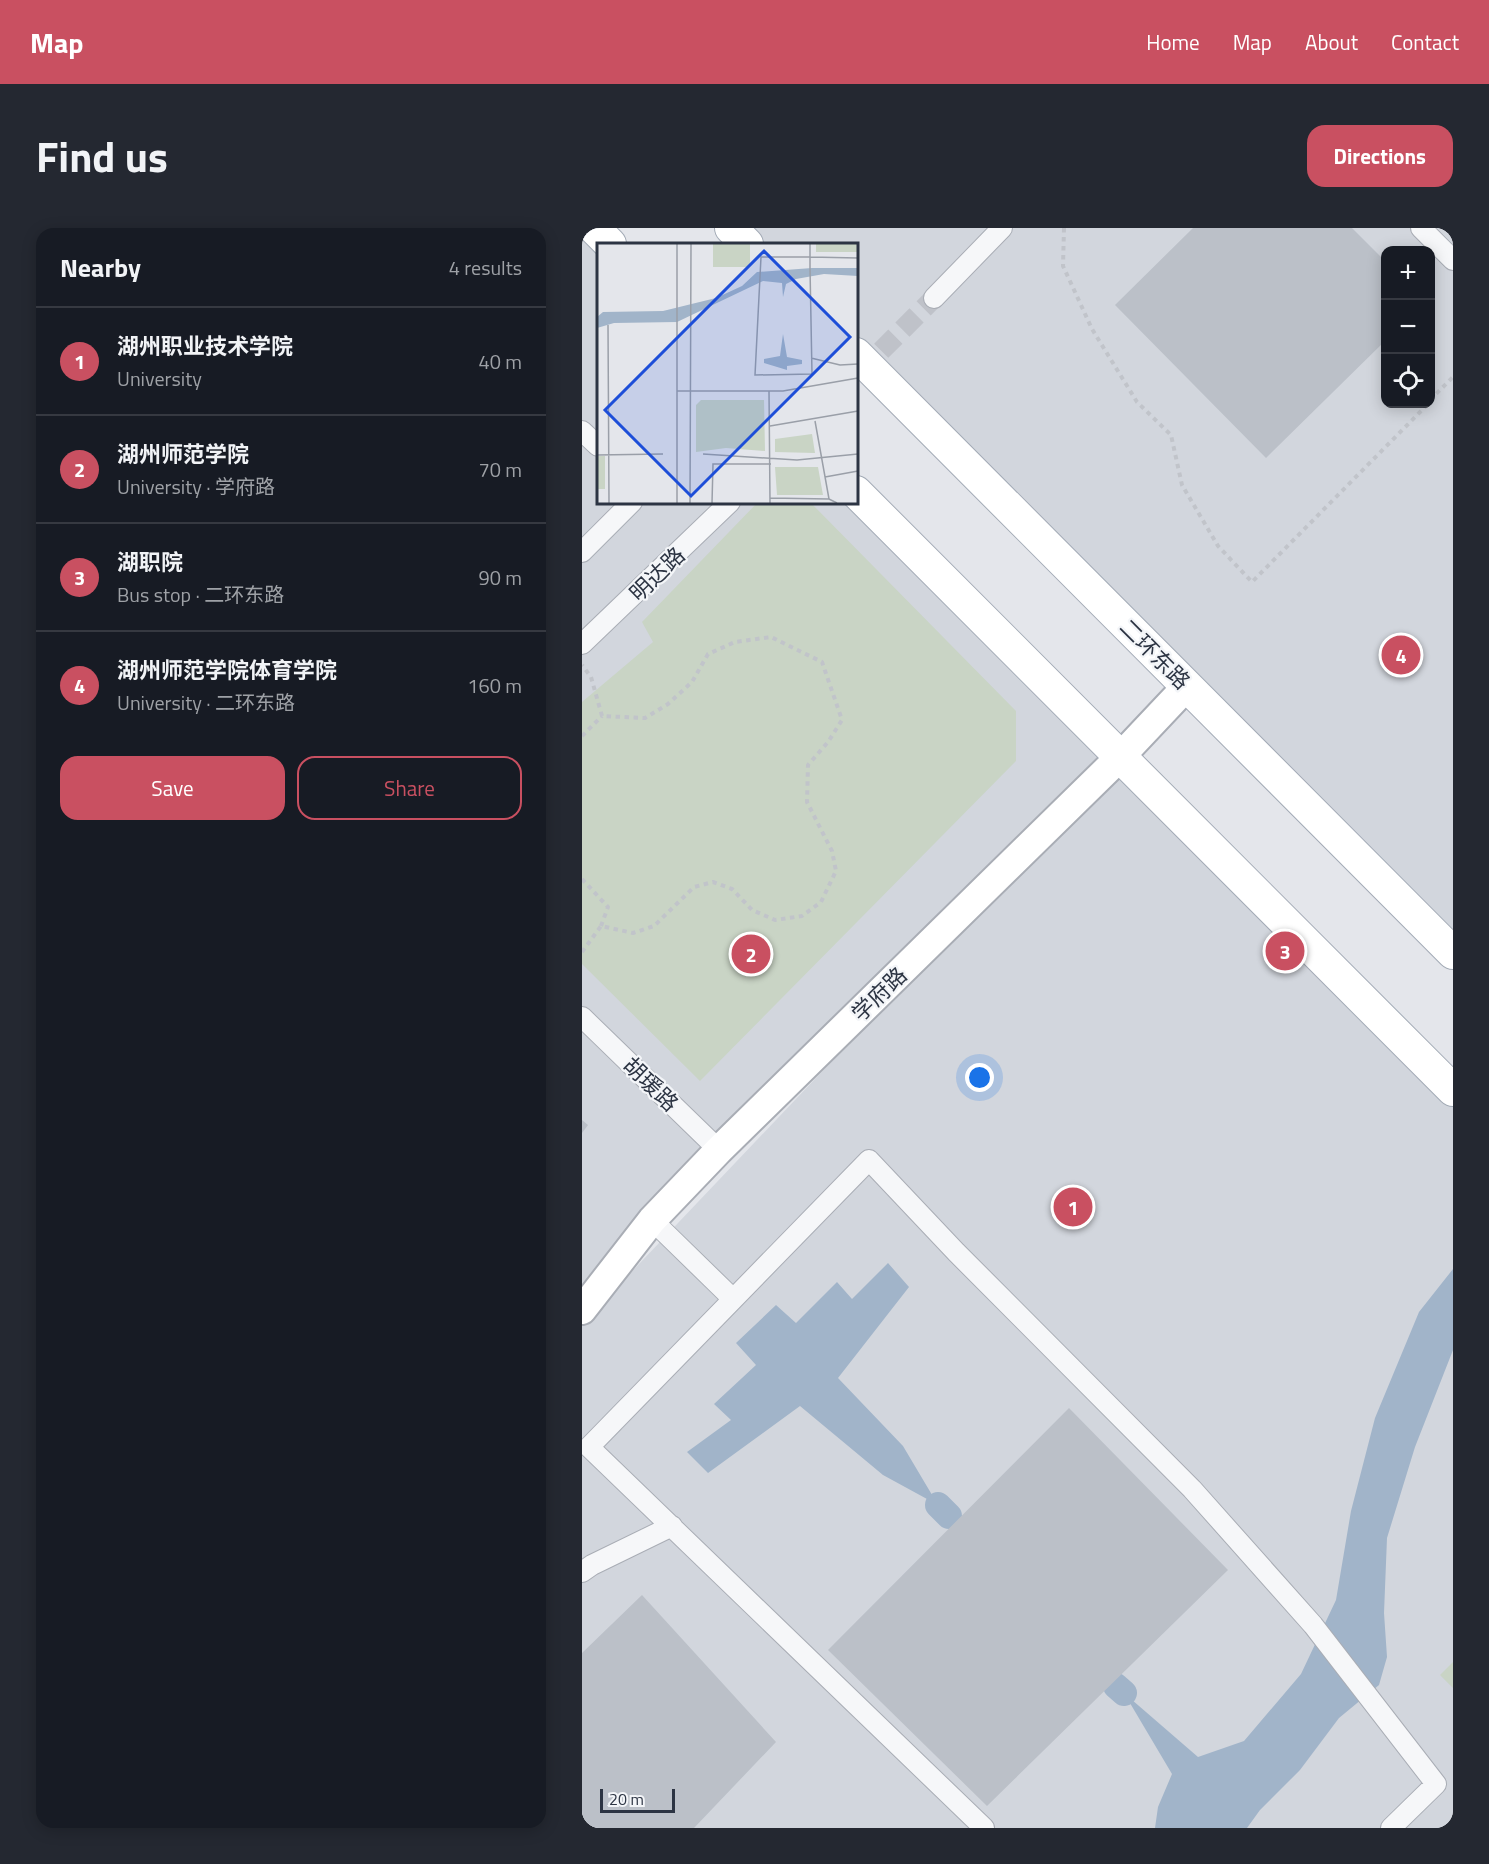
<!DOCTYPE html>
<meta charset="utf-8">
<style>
:root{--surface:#171b24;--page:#242831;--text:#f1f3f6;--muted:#9ea1a6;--line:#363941;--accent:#c95061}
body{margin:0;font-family:"Titillium Web","Noto Sans SC",sans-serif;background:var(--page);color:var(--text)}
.controls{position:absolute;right:18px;top:18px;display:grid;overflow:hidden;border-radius:12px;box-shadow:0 3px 15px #0003}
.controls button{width:54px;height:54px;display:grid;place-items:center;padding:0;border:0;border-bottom:2px solid var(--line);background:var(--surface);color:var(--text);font:30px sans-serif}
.scale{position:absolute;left:18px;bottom:15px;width:75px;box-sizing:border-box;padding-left:6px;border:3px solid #2c3443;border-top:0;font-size:16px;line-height:21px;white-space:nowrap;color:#2c3443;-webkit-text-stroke:4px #f3f5f8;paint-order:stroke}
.you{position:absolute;left:398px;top:850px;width:21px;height:21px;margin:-15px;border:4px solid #fff;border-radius:50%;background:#1a73e8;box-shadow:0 0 0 9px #1a73e833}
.badge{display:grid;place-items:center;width:39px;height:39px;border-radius:50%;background:var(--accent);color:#fff;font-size:20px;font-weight:700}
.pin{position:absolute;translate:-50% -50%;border:3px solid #fff;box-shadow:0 2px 6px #0006}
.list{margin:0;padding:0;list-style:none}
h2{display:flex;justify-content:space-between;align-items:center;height:78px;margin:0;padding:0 24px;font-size:26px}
h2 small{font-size:20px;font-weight:400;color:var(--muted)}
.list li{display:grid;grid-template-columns:39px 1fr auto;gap:18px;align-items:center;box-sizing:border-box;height:108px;padding:0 24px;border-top:2px solid var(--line)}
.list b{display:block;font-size:22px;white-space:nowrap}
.list p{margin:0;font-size:20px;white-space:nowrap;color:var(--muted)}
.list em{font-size:20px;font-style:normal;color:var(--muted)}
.actions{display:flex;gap:12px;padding:18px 24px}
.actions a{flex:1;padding:14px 0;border:2px solid var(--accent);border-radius:18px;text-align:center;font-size:21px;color:var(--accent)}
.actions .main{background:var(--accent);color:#fff}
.icon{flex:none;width:33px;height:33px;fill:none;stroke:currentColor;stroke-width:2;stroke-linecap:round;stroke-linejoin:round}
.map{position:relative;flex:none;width:871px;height:1600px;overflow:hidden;border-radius:18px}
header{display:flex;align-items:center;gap:36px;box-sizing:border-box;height:84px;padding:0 30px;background:var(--accent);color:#fff}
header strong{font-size:28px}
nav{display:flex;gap:33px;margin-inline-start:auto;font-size:21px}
.intro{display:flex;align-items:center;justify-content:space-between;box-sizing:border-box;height:144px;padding:0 36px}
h1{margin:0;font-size:42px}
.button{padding:15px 27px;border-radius:18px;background:var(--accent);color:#fff;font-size:21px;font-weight:700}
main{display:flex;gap:36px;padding:0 36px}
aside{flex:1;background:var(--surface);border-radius:18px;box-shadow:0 3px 15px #0003}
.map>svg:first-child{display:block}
.built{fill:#d2d6dd;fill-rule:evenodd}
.green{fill:#c9d4c5}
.water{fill:#a1b4c9}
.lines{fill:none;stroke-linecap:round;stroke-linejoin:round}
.canal{stroke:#a1b4c9;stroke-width:26}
.building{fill:#bbc0c8}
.minor-tunnel{stroke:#bfc2c9;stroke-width:20;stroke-dasharray:20 10;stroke-linecap:butt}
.minor-casing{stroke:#a9adb5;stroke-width:22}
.secondary-casing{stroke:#a9adb5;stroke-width:32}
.primary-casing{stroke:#a3abb6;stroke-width:34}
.path{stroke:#c1c4ca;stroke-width:4;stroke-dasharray:4.5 4.5;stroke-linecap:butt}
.minor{stroke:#f6f7f9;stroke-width:20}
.secondary{stroke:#fff;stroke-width:28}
.primary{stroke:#fff;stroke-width:32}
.labels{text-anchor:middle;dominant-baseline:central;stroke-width:4.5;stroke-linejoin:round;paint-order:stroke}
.street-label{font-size:22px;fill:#2c3443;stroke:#f3f5f8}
.inset-road{fill:none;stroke:#9a9fa8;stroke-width:1.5}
.view{fill:#1d4ed8;fill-opacity:0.15;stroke:#1d4ed8;stroke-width:3}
.inset-edge{fill:none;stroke:#2c3443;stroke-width:3}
</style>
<header>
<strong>Map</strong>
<nav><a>Home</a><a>Map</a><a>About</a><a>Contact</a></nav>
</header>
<div class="intro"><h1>Find us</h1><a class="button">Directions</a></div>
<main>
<aside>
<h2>Nearby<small>4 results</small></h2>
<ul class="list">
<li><span class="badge">1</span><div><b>湖州职业技术学院</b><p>University</p></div><em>40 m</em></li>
<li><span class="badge">2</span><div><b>湖州师范学院</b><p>University · 学府路</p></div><em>70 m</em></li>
<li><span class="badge">3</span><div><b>湖职院</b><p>Bus stop · 二环东路</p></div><em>90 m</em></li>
<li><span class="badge">4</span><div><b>湖州师范学院体育学院</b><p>University · 二环东路</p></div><em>160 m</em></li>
</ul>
<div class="actions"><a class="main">Save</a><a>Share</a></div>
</aside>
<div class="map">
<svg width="871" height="1600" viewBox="0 0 871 1600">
<rect width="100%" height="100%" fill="#e4e6eb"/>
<path class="built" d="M 0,0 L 16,16 L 16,274 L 274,274 L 871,862 L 871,1600 L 0,1600 L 0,1096 L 521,548 L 0,1082 Z
M 149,0 L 871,0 L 871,725 L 275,126 L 274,16 L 165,16 ZM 804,22 L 848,22 L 848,176 L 804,176 Z"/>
<path class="green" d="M 176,274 L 229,275 L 434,483 L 434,533 L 118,853 L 0,736 L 0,474 L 71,414 L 60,394 Z
M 871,1434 L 871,1460 L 858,1447 Z"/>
<path class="water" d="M 306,1035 L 327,1059 L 256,1150 L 321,1218 L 356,1277 L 301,1247 L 218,1178 L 126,1245 L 105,1224 L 149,1192 L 132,1176 L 174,1137 L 154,1115 L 194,1077 L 214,1095 L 255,1054 L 270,1071 Z
M 871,1041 L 871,1122 L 833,1219 L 805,1310 L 802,1385 L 805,1429 L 797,1457 L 757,1490 L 718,1542 L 678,1582 L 665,1600 L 573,1600 L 576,1579 L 590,1546 L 542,1465 L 616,1529 L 662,1513 L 719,1446 L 754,1372 L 769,1283 L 793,1190 L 837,1084 Z"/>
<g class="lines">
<path class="canal" d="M 356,1277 L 367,1288
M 534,1458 L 542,1465"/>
</g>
<path class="building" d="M 611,0 L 770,0 L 804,34 L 804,112 L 684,230 L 533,77 Z
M 0,892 L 6,897 L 0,905 Z
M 487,1180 L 646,1342 L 405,1578 L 246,1422 Z
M 60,1367 L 194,1514 L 112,1600 L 0,1600 L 0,1425 Z"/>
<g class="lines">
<path class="minor-tunnel" d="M 278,144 L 352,70"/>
<defs>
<path id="minor" d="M 839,0 L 871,32
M 352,70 L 420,0
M 0,203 L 16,218
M 0,324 L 50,274
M 0,416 L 148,274
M 0,789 L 137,922
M 70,992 L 151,1071
M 0,1344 L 10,1337 L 90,1298
M 402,1600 L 7,1219 L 287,932 L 374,1024 L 610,1261 L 731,1397 L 854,1556 L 809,1600"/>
<path id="secondary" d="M 0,1082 L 70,992 L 137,922 L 538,529 L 605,458"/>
<path id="primary" d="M 12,0 L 28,16
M 149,0 L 165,16
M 274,126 L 871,725
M 274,264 L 871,862"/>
</defs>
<use href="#minor" class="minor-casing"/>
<use href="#secondary" class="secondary-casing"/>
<use href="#primary" class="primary-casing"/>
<path class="path" d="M 482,0 L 481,38 L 510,101 L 555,174 L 589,207 L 600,257 L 636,318 L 670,354 L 846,176
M 848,172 L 871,149
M 0,508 L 20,488
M 0,651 L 26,679 L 19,698
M 0,724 L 19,698 L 51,705 L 72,698 L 112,659 L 131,654 L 150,661 L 170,682 L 193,692 L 220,688 L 239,674 L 254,643 L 250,623 L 225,574 L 226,537 L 246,514 L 260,492 L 240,434 L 189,409 L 153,414 L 126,426 L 110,454 L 86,476 L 63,490 L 20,488 L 9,449 L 0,437"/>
<use href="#minor" class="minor"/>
<use href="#secondary" class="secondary"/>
<use href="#primary" class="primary"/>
</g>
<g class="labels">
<g class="street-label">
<text transform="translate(75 346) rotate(-44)">明达路</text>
<text transform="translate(573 426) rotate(45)">二环东路</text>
<text transform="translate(297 766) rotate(-44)">学府路</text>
<text transform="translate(69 856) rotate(44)">胡瑗路</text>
</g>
</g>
<g transform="translate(15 15)">
<rect width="261" height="261" fill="#e4e6eb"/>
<path d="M 116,1 L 153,1 L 153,24 L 116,24 ZM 219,1 L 261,1 L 261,9 L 219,9 ZM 104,157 L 167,157 L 168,208 L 129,205 L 99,209 L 99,162 ZM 215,191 L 218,210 L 178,209 L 178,196 ZM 0,213 L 8,213 L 8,246 L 0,246 ZM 178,224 L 221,224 L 226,252 L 180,252 Z" fill="#c9d4c5"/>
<path d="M 215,25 L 261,25 L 261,33 L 227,31 L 199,36 L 189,41 L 186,54 L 185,40 L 166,38 L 80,79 L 17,80 L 0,85 L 0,74 L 6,69 L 66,68 L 119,55 L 145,43 L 160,29 ZM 186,91 L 190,114 L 205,117 L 205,121 L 190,123 L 190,127 L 167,120 L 167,116 L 183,113 Z" fill="#a1b4c9"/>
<path class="inset-road" d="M 213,1 L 213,25 L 215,131 L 158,132 L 164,14 L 213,14 L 261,15M 11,82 L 12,260M 214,115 L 243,122 L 261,121M 80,148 L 186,148 L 261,135M 172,148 L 173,260M 218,178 L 232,256M 173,183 L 261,168M 106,211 L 200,217 L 261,211M 0,212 L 66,211M 228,234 L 261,228M 173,255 L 232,256 L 240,260M 80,260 L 80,1M 93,260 L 94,1M 115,260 L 116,221 L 174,221"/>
<path class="view" d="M 167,8 L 253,94 L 94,253 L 8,167 Z"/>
<rect width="261" height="261" class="inset-edge"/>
</g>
</svg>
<div class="controls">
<button>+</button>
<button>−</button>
<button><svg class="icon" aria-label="locate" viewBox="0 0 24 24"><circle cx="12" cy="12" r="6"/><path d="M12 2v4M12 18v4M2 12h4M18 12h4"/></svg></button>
</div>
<div class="scale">20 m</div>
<div class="you"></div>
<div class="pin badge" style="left:491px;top:979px">1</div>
<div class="pin badge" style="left:169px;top:726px">2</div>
<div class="pin badge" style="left:703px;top:723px">3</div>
<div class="pin badge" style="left:819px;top:427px">4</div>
</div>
</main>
